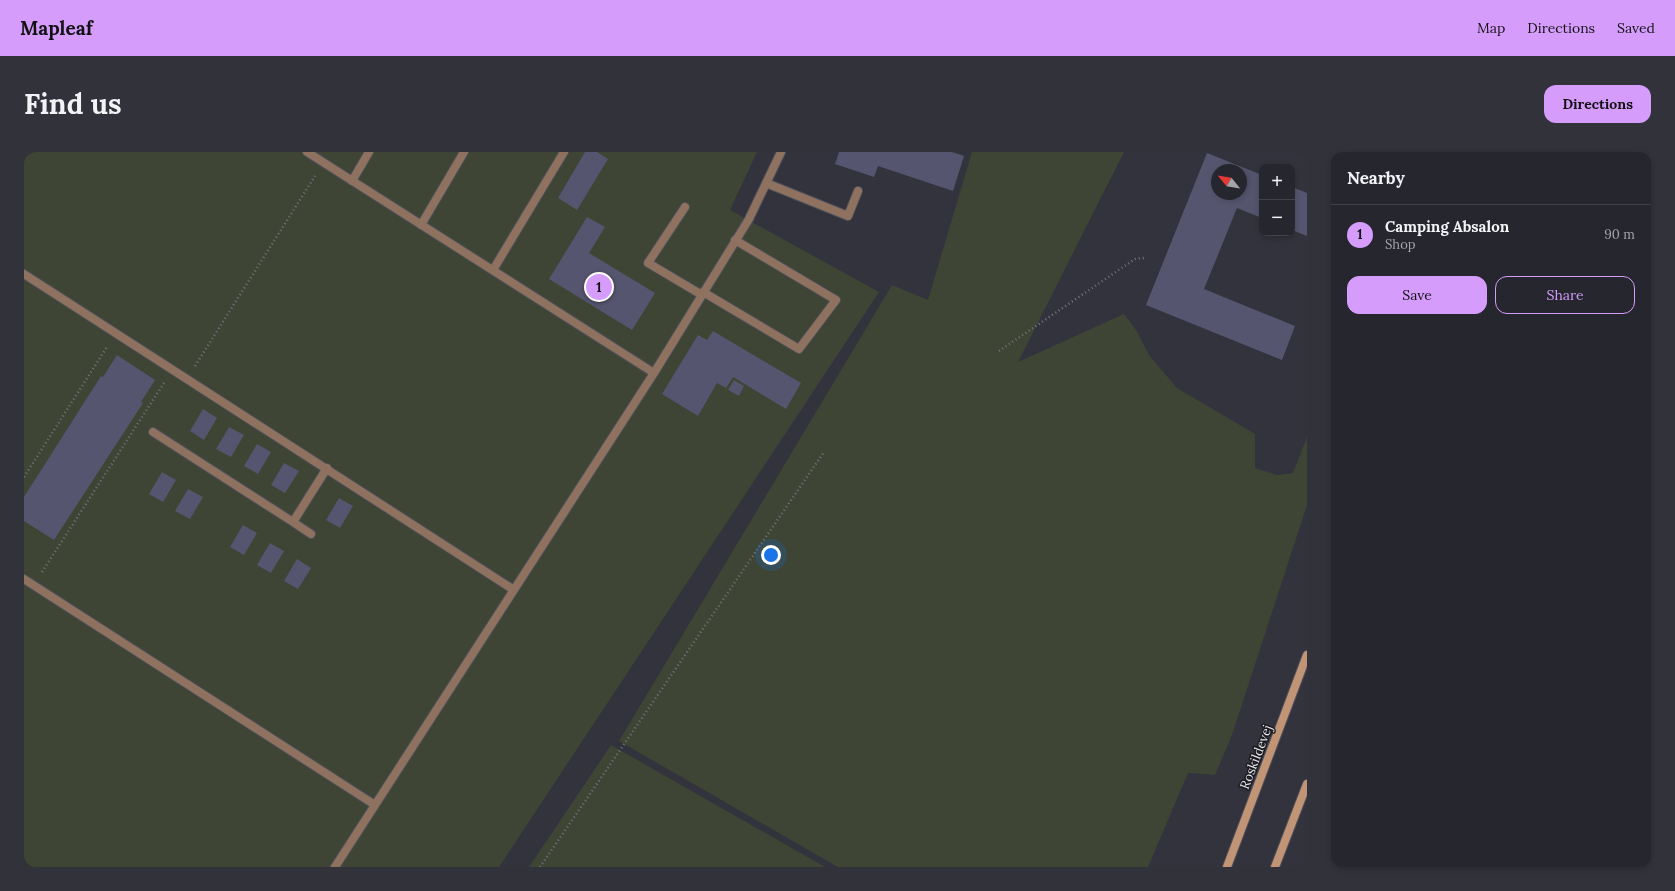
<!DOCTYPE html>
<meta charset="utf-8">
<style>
:root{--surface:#26262e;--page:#32323a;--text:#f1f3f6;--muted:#a4a5aa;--line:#42434a;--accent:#d59cfb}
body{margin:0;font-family:Lora,serif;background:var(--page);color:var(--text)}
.controls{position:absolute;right:12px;top:12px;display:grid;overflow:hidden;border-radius:8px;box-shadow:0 2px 6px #0003}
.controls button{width:36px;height:36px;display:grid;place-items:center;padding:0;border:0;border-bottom:1px solid var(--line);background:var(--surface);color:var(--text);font:20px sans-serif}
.compass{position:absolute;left:1187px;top:12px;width:36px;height:36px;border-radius:50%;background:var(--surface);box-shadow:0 2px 6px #0003;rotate:300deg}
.you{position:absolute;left:747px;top:403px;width:14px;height:14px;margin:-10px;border:3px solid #fff;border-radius:50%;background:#1a73e8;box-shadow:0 0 0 6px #1a73e833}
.badge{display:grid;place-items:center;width:26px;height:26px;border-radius:50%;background:var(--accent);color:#111;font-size:13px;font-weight:700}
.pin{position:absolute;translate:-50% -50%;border:2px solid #fff;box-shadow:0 1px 4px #0006}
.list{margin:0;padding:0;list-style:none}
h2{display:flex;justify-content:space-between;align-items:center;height:52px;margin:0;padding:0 16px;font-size:17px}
h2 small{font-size:13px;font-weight:400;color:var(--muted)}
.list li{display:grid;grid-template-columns:26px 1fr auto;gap:12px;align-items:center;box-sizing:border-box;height:60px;padding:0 16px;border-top:1px solid var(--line)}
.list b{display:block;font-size:15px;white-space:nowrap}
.list p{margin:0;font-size:13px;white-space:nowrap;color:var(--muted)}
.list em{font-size:13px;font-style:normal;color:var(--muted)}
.actions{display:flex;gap:8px;padding:12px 16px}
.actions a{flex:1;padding:9px 0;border:1px solid var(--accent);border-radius:12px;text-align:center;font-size:14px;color:var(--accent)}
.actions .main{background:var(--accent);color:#111}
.map{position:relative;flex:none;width:1283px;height:715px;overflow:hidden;border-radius:12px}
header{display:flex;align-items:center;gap:24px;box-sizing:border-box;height:56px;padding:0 20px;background:var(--accent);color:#111}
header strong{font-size:19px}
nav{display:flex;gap:22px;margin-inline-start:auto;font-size:14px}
.intro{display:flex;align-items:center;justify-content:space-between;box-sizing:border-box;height:96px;padding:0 24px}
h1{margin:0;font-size:28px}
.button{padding:10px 18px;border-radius:12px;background:var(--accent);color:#111;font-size:14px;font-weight:700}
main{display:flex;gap:24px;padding:0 24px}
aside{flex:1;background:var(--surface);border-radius:12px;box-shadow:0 2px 6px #0003}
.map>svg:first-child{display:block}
.green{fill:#3e4534}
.building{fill:#55556f;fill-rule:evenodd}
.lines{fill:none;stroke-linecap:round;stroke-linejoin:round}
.lane-casing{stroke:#4f4f5a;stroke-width:10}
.secondary-casing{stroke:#4f4f5a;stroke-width:10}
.path{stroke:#74747d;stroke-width:2.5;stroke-dasharray:1 3;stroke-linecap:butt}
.lane{stroke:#8e725f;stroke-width:8}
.secondary{stroke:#c19475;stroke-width:8}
.labels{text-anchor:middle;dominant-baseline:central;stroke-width:3;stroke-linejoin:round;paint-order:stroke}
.street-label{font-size:13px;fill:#e5e5ec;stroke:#1b1b20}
</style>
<header>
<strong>Mapleaf</strong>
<nav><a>Map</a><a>Directions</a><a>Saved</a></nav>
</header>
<div class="intro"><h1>Find us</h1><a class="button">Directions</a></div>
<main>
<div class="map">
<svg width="1283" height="715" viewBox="0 0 1283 715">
<rect width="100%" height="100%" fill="#33333e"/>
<path class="green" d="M 0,0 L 733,0 L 706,58 L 855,140 L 475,715 L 0,715 Z
M 948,0 L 1100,0 L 994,210 L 1100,162 L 1112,178 L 1125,203 L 1153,236 L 1231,282 L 1231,316 L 1253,323 L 1269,321 L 1283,285 L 1283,353 L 1208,583 L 1191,623 L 1164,621 L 1124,715 L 814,715 L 595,589 L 868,133 L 904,148 Z
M 587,593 L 801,715 L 505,715 Z"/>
<path class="building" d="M 561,0 L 573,0 L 584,7 L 553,58 L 534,46 Z
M 815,0 L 928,0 L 940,4 L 929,39 L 854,14 L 850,25 L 811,12 Z
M 1183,1 L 1238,23 L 1238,66 L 1213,56 L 1180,137 L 1271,174 L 1258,208 L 1122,153 ZM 1193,18 L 1217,18 L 1217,42 L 1193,42 Z
M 1268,35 L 1283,41 L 1283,84 L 1268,78 Z
M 563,65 L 581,75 L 565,101 L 631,141 L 608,178 L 525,127 Z
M 689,179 L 777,231 L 762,257 L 709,225 L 702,236 L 693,231 L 674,264 L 638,242 L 674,183 L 683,188 Z
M 93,203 L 131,228 L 117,250 L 119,251 L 30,388 L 0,369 L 0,345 L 77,224 L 79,225 Z
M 710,228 L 720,234 L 715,244 L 704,238 Z
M 179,257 L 193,266 L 180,288 L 166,279 Z
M 205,275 L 220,283 L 207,305 L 192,297 Z
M 233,292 L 247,300 L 234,322 L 220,314 Z
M 260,311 L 275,319 L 261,341 L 247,333 Z
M 138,320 L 152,328 L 139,350 L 125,342 Z
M 164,337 L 179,345 L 166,367 L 151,359 Z
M 315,346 L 329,354 L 316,376 L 302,368 Z
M 219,373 L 233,381 L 220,403 L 206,395 Z
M 246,391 L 260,399 L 247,421 L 233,413 Z
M 273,407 L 287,416 L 274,437 L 260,429 Z"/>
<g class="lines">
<defs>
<path id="lane" d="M 283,0 L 630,221
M 328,29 L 345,0
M 742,31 L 824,64 L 834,39
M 661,55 L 624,111 L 678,143
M 397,73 L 440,0
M 469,118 L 540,0
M 0,122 L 490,438
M 679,140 L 775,197 L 812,148 L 711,88
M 129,280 L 269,370 L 303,316
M 269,370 L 287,382
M 0,427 L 351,653
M 311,715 L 630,221 L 725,67 L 757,0"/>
<path id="secondary" d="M 1203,715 L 1283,503
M 1251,715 L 1283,632"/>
</defs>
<use href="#lane" class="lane-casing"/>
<use href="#secondary" class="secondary-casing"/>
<path class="path" d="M 975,199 L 1111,107 L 1120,106
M 171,214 L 291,24
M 0,325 L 83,195
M 18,420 L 140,231
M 516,715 L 800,300"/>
<use href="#lane" class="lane"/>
<use href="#secondary" class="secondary"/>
</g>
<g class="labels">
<g class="street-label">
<text transform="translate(1232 605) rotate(-69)">Roskildevej</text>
</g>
</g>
</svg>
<div class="controls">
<button>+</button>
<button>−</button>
</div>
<svg class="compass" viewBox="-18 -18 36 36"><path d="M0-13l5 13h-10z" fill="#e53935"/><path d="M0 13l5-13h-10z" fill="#a4a5aa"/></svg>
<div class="you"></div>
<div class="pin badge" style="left:575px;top:135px">1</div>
</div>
<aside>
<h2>Nearby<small></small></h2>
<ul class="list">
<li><span class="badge">1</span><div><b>Camping Absalon</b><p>Shop</p></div><em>90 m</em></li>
</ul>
<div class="actions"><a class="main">Save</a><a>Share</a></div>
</aside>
</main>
